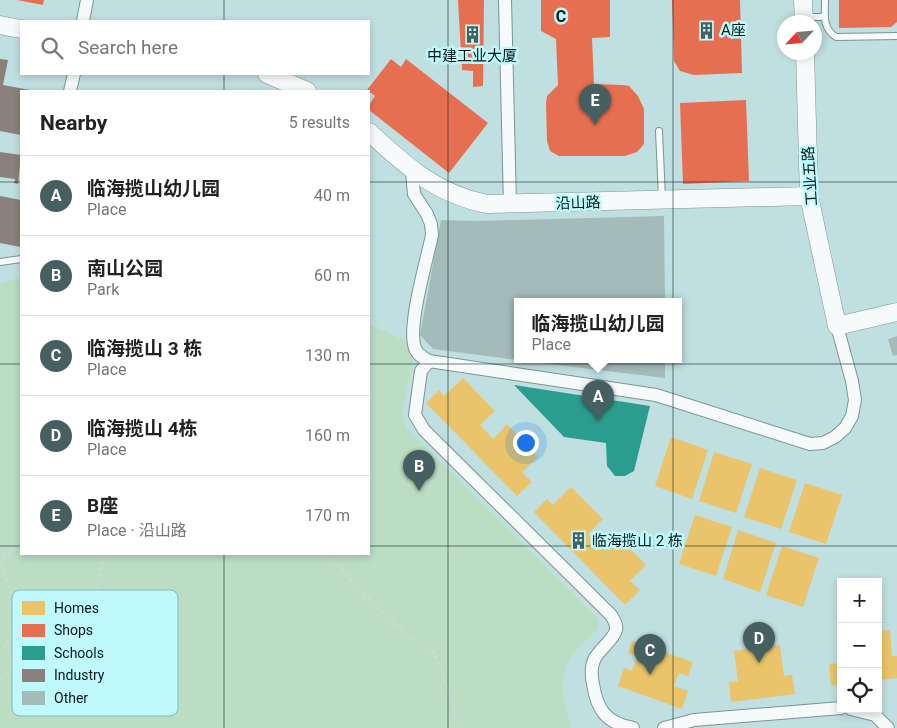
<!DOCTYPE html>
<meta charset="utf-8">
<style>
:root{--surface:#fff;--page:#f2f2f2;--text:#222;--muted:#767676;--line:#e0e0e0;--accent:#466061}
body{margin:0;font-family:Roboto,"Noto Sans SC",sans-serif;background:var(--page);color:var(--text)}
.controls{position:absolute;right:15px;bottom:15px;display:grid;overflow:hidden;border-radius:0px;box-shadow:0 2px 8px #0003}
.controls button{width:45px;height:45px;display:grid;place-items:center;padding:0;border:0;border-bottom:1px solid var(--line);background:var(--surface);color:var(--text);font:25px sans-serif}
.compass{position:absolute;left:777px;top:15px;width:45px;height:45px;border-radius:50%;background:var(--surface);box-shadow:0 2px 8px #0003;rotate:244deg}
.you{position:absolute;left:525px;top:442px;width:18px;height:18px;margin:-12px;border:4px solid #fff;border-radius:50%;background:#1a73e8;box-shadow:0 0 0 8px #1a73e833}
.badge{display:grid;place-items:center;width:32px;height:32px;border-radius:50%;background:var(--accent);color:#fff;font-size:16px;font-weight:700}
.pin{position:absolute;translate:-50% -41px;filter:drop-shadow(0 1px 2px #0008)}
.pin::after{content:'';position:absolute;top:26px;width:18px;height:15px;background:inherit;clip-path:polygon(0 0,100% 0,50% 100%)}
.popup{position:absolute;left:514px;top:298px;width:168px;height:65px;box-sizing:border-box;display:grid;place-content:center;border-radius:0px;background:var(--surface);filter:drop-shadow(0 1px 4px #0005);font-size:16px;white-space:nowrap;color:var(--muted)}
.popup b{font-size:19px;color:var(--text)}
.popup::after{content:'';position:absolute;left:50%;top:100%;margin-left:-10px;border:10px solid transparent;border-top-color:var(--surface)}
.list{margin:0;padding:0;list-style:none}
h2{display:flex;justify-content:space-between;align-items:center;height:65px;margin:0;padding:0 20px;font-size:21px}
h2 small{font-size:16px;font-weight:400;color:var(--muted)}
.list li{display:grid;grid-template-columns:32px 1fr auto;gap:15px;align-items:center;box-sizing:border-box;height:80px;padding:0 20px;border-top:1px solid var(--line)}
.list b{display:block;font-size:19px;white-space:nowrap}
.list p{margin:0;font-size:16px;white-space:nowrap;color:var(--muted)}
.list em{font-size:16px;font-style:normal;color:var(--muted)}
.icon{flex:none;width:28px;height:28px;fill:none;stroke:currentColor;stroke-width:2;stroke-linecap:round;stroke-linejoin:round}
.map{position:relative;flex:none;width:897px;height:728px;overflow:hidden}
.search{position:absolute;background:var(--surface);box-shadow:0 2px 8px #0003;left:20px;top:20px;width:350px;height:55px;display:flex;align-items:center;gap:12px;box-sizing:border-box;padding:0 18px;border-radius:0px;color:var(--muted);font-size:19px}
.panel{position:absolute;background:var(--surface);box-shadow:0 2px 8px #0003;left:20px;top:90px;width:350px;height:465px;border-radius:0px}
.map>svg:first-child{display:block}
.green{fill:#baddc4}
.homes{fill:#e9c46a}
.shops{fill:#e76f51}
.schools{fill:#2a9d8f}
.industry{fill:#8a817c}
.building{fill:#a3bbb9}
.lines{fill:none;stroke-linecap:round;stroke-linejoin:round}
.lane-casing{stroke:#7c9495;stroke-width:8}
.street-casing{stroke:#7c9495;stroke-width:14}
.secondary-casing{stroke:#7c9495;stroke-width:19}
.path{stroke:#cfd9d9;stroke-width:2.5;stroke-dasharray:2.5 4;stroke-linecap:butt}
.lane{stroke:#f6fafa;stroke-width:6}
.street{stroke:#f6fafa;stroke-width:12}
.secondary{stroke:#f6fafa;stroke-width:18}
.grid{fill:none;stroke:#051b1c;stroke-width:1;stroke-opacity:0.55}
.labels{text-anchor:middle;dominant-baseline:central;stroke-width:5;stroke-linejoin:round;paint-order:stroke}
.poi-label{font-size:15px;fill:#051b1c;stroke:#c0f9fc;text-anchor:start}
.street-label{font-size:15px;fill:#051b1c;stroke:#c0f9fc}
.key{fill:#c0f9fc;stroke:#88b6b9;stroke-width:1}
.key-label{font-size:14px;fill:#051b1c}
.grid-label{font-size:16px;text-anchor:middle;font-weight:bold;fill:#051b1c;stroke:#c0f9fc;stroke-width:5;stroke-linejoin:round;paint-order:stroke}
</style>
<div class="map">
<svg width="897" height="728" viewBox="0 0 897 728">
<rect width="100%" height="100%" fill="#c0dfe1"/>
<path class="green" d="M 21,277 L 21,554 L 369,554 L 369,324 L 418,347 L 415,349 L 402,414 L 406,428 L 598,619 L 599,628 C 590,637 578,646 571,656 C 557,677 564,707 572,728 L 0,728 L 0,284 Z"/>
<path class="homes" d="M 463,378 L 495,411 L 480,425 L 493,439 L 507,424 L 538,457 L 522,472 L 532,482 L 517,496 L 426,403 L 439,390 L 444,396 Z
M 671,437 L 708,450 L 692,499 L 655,486 Z
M 714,452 L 752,464 L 736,513 L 699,501 Z
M 760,468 L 797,480 L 781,529 L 744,517 Z
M 805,483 L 842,495 L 826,544 L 789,532 Z
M 571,487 L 603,519 L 588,534 L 601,547 L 615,533 L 646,565 L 630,581 L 640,590 L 625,605 L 534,512 L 547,499 L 553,505 Z
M 695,515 L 732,527 L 716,576 L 679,564 Z
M 738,530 L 776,543 L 760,592 L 723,579 Z
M 782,546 L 819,558 L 803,607 L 766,595 Z
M 890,630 L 892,656 L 897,656 L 897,678 L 878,680 L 878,631 Z
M 632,641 L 693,662 L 688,676 L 679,673 L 674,686 L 688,691 L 682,709 L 618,686 L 624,668 L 632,671 L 637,657 L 628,653 Z
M 780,645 L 784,676 L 792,675 L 795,694 L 731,702 L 729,682 L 738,681 L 734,651 Z
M 841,663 L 841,684 L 831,685 L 829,664 Z"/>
<path class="shops" d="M 17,0 L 44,0 L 43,5 Z
M 458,0 L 484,0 L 483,86 L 473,87 L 473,71 L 462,70 Z
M 541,0 L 610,0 L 610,37 L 592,38 L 594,84 L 623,85 L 629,86 L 638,96 L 644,109 L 644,144 L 637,152 L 625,156 L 559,156 L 550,151 L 547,141 L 546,103 L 547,96 L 558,85 L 556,39 L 541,31 Z
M 672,0 L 740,0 L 742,73 L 694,75 L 680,71 L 674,61 Z
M 839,0 L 897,0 L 897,22 L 891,27 L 839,28 Z
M 391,59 L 401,67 L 406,59 L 488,123 L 449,173 L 369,110 L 369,105 L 375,96 L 367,90 Z
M 746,100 L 749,181 L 683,184 L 680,103 Z"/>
<path class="schools" d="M 514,385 L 650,406 L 634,471 L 625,476 L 615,476 L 607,466 L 606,443 L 564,437 Z"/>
<path class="industry" d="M 0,59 L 8,60 L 3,85 L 30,90 L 21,91 L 21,135 L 0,131 Z
M 0,152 L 21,155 L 18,184 L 14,183 L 15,179 L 0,177 Z
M 0,196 L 21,200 L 21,247 L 0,243 Z"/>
<path class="building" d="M 664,216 L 665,302 L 518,302 L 518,360 L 433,349 L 420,335 L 441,220 L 475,221 Z
M 897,336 L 897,355 L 893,356 L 888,339 Z
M 525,360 L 665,360 L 665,378 L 525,361 Z"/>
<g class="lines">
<defs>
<path id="lane" d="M 825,0 C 825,15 822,28 836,37 L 897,36
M 806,17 L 825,17
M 659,131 L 662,199
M 0,262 L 21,259"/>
<path id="street" d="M 505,0 L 510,205
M 83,21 L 87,0
M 70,91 L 74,74
M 412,172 L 414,194 L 427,214 L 431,224 L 432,235 C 427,260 407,326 415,348 C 417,355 424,358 429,361
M 851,709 L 875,715 L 888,728
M 633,728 C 606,723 597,710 593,684 C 591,676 591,665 595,658 C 600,649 614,639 616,630 C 617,624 614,620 611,615 L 424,430 L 415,415 L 421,371 L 429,361 L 656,395 L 810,444 L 823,443 L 835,437 L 845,428 L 852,416 L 855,400 L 852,381 L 837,326
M 664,728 L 694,720 L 841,708"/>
<path id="secondary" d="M 803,0 L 804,22
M 0,25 L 21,29
M 805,52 L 809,196 L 837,326 L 897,312
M 267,74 L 307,91
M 369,132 C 406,166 436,194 487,204 L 809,196"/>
</defs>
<use href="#lane" class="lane-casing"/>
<use href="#street" class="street-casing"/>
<use href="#secondary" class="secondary-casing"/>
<path class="path" d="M 79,554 L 87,556 L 97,554
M 329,554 L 353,582 L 420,648 L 434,652 L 452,702 L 459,728
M 11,632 L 17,633 L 26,630 L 37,636 L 58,627 L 74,609 L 80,614 L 86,609 L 85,597 L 97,588 L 99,570 L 106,554
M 0,679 L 14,667 L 5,646 L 18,619 L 0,559 L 21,546"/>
<use href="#lane" class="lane"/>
<use href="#street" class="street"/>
<use href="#secondary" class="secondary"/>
</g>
<path class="grid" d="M 224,0 L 224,21M 448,0 L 448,728M 673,0 L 673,728M 224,74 L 224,91M 0,182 L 21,182M 369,182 L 897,182M 0,364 L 21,364M 369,364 L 897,364M 0,546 L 21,546M 369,546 L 897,546M 224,554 L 224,728"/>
<defs>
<symbol id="building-bare" viewBox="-9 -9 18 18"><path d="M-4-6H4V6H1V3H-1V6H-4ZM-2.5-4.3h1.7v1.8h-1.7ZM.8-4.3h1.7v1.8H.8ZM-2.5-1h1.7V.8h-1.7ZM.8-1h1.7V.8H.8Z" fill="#466061" stroke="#c0f9fc" stroke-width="2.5" paint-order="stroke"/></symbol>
</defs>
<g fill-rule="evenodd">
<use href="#building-bare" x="694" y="18" width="25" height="25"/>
<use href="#building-bare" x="460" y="22" width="25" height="25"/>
<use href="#building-bare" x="566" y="528" width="25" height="25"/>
</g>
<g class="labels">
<g class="poi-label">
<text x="721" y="30">A座</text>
<text x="472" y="56" text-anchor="middle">中建工业大厦</text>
<text x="592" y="541">临海揽山 2 栋</text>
</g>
<g class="street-label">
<text transform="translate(810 176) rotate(-94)">工业五路</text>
<text transform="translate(578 203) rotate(-2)">沿山路</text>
</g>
</g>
<rect x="12" y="590" width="166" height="126" rx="8" class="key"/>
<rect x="22" y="601" width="23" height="14" fill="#e9c46a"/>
<rect x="22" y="624" width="23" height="13" fill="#e76f51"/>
<rect x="22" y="646" width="23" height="14" fill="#2a9d8f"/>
<rect x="22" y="669" width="23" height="13" fill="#8a817c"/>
<rect x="22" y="691" width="23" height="14" fill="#a3bbb9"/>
<g class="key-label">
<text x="54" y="613">Homes</text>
<text x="54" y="635">Shops</text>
<text x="54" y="658">Schools</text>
<text x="54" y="680">Industry</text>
<text x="54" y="703">Other</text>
</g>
<g class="grid-label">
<text x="561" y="22">C</text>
</g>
</svg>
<div class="controls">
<button>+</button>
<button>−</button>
<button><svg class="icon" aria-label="locate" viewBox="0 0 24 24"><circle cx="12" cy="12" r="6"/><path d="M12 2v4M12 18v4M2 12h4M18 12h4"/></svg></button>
</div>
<svg class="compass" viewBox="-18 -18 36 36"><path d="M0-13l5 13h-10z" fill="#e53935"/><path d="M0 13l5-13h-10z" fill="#767676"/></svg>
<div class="you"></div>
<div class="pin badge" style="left:598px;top:421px">A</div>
<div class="popup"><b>临海揽山幼儿园</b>Place</div>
<div class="pin badge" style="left:419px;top:491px">B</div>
<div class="pin badge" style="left:650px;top:675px">C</div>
<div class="pin badge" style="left:759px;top:663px">D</div>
<div class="pin badge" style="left:595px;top:125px">E</div>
<div class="search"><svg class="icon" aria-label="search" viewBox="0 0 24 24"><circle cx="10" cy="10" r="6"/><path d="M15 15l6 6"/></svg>Search here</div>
<section class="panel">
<h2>Nearby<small>5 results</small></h2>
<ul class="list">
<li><span class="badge">A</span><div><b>临海揽山幼儿园</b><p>Place</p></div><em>40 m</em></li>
<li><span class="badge">B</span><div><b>南山公园</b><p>Park</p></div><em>60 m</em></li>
<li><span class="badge">C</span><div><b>临海揽山 3 栋</b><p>Place</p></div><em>130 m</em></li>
<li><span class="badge">D</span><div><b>临海揽山 4栋</b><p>Place</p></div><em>160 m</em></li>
<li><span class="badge">E</span><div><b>B座</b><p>Place · 沿山路</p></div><em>170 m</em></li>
</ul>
</section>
</div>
